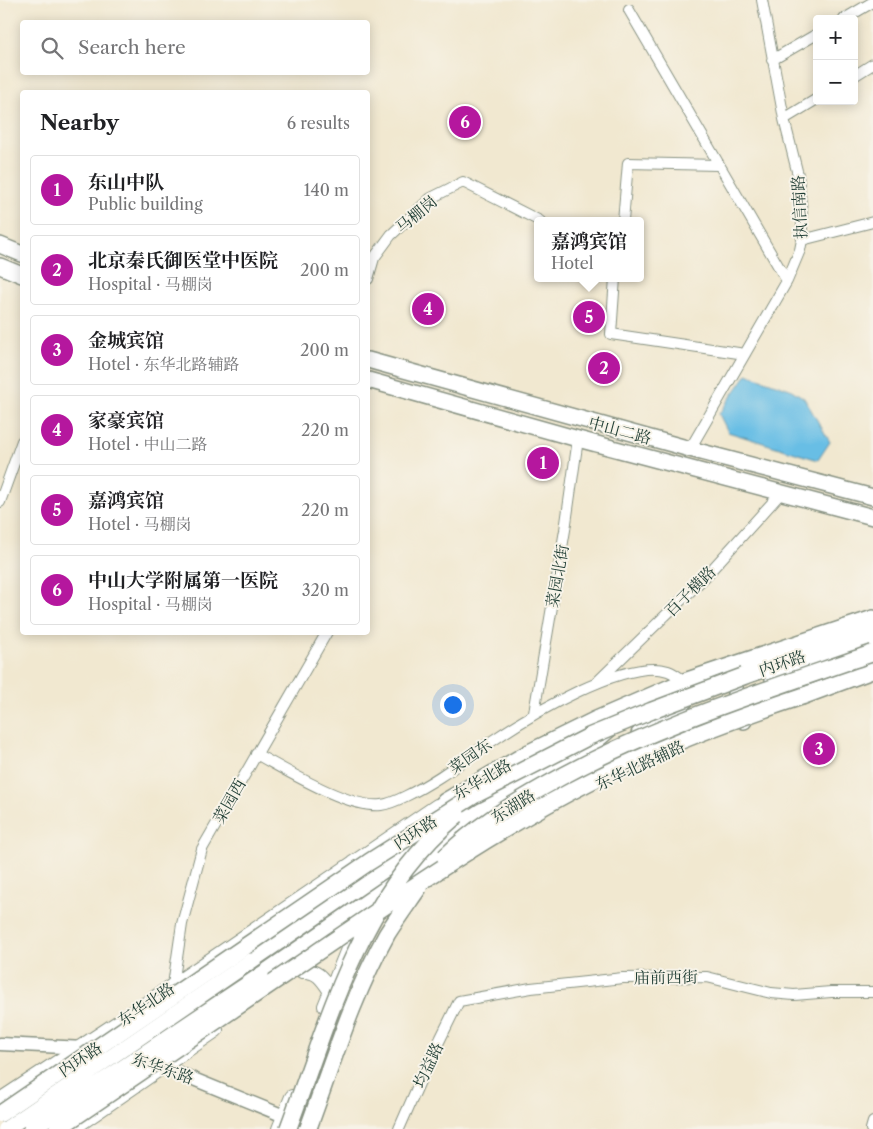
<!DOCTYPE html>
<meta charset="utf-8">
<style>
:root{--surface:#fff;--page:#f6f6f6;--text:#202124;--muted:#757577;--line:#e0e0e0;--accent:#b5179e}
body{margin:0;font-family:"Libre Caslon Text","Noto Serif SC",serif;background:var(--page);color:var(--text)}
.controls{position:absolute;right:15px;top:15px;display:grid;overflow:hidden;border-radius:5px;box-shadow:0 2px 12px #0003}
.controls button{width:45px;height:45px;display:grid;place-items:center;padding:0;border:0;border-bottom:1px solid var(--line);background:var(--surface);color:var(--text);font:25px sans-serif}
.you{position:absolute;left:452px;top:704px;width:18px;height:18px;margin:-12px;border:4px solid #fff;border-radius:50%;background:#1a73e8;box-shadow:0 0 0 8px #1a73e833}
.badge{display:grid;place-items:center;width:32px;height:32px;border-radius:50%;background:var(--accent);color:#fff;font-size:16px;font-weight:700}
.pin{position:absolute;translate:-50% -50%;border:2px solid #fff;box-shadow:0 1px 5px #0006}
.popup{position:absolute;left:534px;top:217px;width:110px;height:65px;box-sizing:border-box;display:grid;place-content:center;border-radius:5px;background:var(--surface);filter:drop-shadow(0 1px 4px #0005);font-size:16px;white-space:nowrap;color:var(--muted)}
.popup b{font-size:19px;color:var(--text)}
.popup::after{content:'';position:absolute;left:50%;top:100%;margin-left:-10px;border:10px solid transparent;border-top-color:var(--surface)}
.list{margin:0;padding:0;list-style:none}
h2{display:flex;justify-content:space-between;align-items:center;height:65px;margin:0;padding:0 20px;font-size:21px}
h2 small{font-size:16px;font-weight:400;color:var(--muted)}
.list li{display:grid;grid-template-columns:32px 1fr auto;gap:15px;align-items:center;box-sizing:border-box;height:70px;margin:0 10px 10px;padding:0 10px;border:1px solid var(--line);border-radius:5px}
.list b{display:block;font-size:19px;white-space:nowrap}
.list p{margin:0;font-size:16px;white-space:nowrap;color:var(--muted)}
.list em{font-size:16px;font-style:normal;color:var(--muted)}
.icon{flex:none;width:28px;height:28px;fill:none;stroke:currentColor;stroke-width:2;stroke-linecap:round;stroke-linejoin:round}
.map{position:relative;flex:none;width:873px;height:1129px;overflow:hidden}
.search{position:absolute;background:var(--surface);box-shadow:0 2px 12px #0003;left:20px;top:20px;width:350px;height:55px;display:flex;align-items:center;gap:12px;box-sizing:border-box;padding:0 18px;border-radius:5px;color:var(--muted);font-size:19px}
.panel{position:absolute;background:var(--surface);box-shadow:0 2px 12px #0003;left:20px;top:90px;width:350px;height:545px;border-radius:5px}
.map>svg:first-child{display:block}
.water{fill:#68bee5;stroke:#447e8c}
.lines{fill:none;stroke-linecap:round;stroke-linejoin:round}
.minor-casing{stroke:#889282;stroke-width:12}
.tertiary-casing{stroke:#889282;stroke-width:15}
.secondary-casing{stroke:#889282;stroke-width:16}
.primary-casing{stroke:#889282;stroke-width:18}
.trunk-casing{stroke:#889282;stroke-width:19}
.minor{stroke:#fff;stroke-width:10}
.tertiary{stroke:#fff;stroke-width:12}
.secondary{stroke:#fff;stroke-width:14}
.primary{stroke:#fff;stroke-width:15}
.trunk{stroke:#fff;stroke-width:16}
.primary-bridge-casing{stroke:#889282;stroke-width:18;stroke-linecap:butt}
.trunk-bridge-casing{stroke:#889282;stroke-width:19;stroke-linecap:butt}
.primary-bridge{stroke:#fff;stroke-width:15}
.trunk-bridge{stroke:#fff;stroke-width:16}
.labels{text-anchor:middle;dominant-baseline:central;stroke-width:4;stroke-linejoin:round;paint-order:stroke}
.street-label{font-size:16px;fill:#1f3d34;stroke:#f7f3e8}
</style>
<div class="map">
<svg width="873" height="1129" viewBox="0 0 873 1129">
<rect width="100%" height="100%" fill="#f7f3e8"/>
<filter id="ink" filterUnits="userSpaceOnUse"><feTurbulence type="fractalNoise" baseFrequency=".02" numOctaves="2"/><feDisplacementMap in="SourceGraphic" scale="10" xChannelSelector="R" yChannelSelector="G"/><feConvolveMatrix kernelMatrix="1 2 1 2 8 2 1 2 1" color-interpolation-filters="sRGB"/></filter>
<filter id="wash" filterUnits="userSpaceOnUse"><feTurbulence type="fractalNoise" baseFrequency=".0096" numOctaves="4" result="noise"/><feDisplacementMap in="SourceGraphic" scale="20" xChannelSelector="R" yChannelSelector="G"/><feGaussianBlur stdDeviation="1.12" result="paint"/><feColorMatrix in="noise" values="0 0 0 0 0 0 0 0 0 0 0 0 0 0 0 0 0 1.4 0 .05"/><feComposite in="paint" operator="in"/></filter>
<g filter="url(#wash)">
<rect width="100%" height="100%" fill="#f1e8d0"/>
<path class="water" d="M 747,374 L 790,389 L 804,398 L 830,442 L 818,460 L 728,432 L 719,414 Z"/>
</g>
<g filter="url(#ink)">
<g class="lines">
<defs>
<path id="minor" d="M 629,10 L 787,281
M 844,19 L 873,2
M 772,60 L 817,34
M 854,76 L 873,64
M 784,119 L 817,99
M 623,221 L 628,163 L 718,165
M 802,240 L 873,222
M 615,278 L 611,334 L 745,354
M 368,279 L 374,258 L 391,235 L 431,198 L 463,182 L 540,221
M 690,449 L 787,281 L 800,250 L 802,240 L 802,213 L 798,175 L 784,119 L 762,0
M 0,502 L 22,441
M 597,682 L 705,577 L 781,493
M 534,713 L 565,530 L 578,439
M 256,754 C 286,770 349,809 381,805 C 390,804 398,800 406,796 C 437,781 464,760 492,741 C 527,717 626,657 668,671 C 674,673 679,677 684,681
M 173,985 L 182,924 L 202,849 L 327,632
M 399,1129 L 424,1072 L 459,1001 L 531,988 L 623,978 L 707,977 L 771,993 L 794,995 L 831,992 L 873,992
M 871,1129 L 873,1122"/>
<path id="tertiary" d="M 0,1044 L 85,1048
M 110,1052 L 145,1060 L 164,1067 L 311,1127"/>
<path id="secondary" d="M 302,971 C 317,970 322,978 330,990
M 325,1006 L 359,922
M 0,1100 L 128,1016 L 437,806
M 72,1129 L 216,1030
M 279,1129 L 292,1097"/>
<path id="primary" d="M 0,245 L 22,254
M 0,266 L 22,275
M 368,360 L 690,449 L 873,497
M 368,380 L 578,439 L 873,517
M 735,668 L 735,694 L 744,721
M 773,679 L 873,643
M 639,734 L 679,707 L 687,699
M 447,830 L 529,781 L 584,751 L 610,729
M 386,868 L 445,801 L 529,752 L 594,720 L 684,681 L 873,618
M 251,961 L 394,863
M 261,975 L 455,841"/>
<path id="trunk" d="M 744,676 L 873,632
M 803,696 L 873,670"/>
</defs>
<use href="#minor" class="minor-casing"/>
<use href="#tertiary" class="tertiary-casing"/>
<use href="#secondary" class="secondary-casing"/>
<use href="#primary" class="primary-casing"/>
<use href="#trunk" class="trunk-casing"/>
<use href="#minor" class="minor"/>
<use href="#tertiary" class="tertiary"/>
<use href="#secondary" class="secondary"/>
<use href="#primary" class="primary"/>
<use href="#trunk" class="trunk"/>
<defs>
<path id="primary-bridge" d="M 6,1129 L 251,961
M 31,1129 L 261,975"/>
<path id="trunk-bridge" d="M 445,857 C 474,828 508,807 543,787 C 647,727 761,692 873,653
M 0,1114 L 369,862 L 473,796 L 590,736 L 651,711 L 744,676
M 57,1129 C 143,1071 228,1013 313,955 C 404,893 494,830 593,780 C 661,746 731,720 803,696
M 288,1129 C 331,1014 359,898 457,815
M 308,1129 C 332,1064 353,995 387,934 C 397,918 408,903 419,887"/>
</defs>
<use href="#primary-bridge" class="primary-bridge-casing"/>
<use href="#trunk-bridge" class="trunk-bridge-casing"/>
<use href="#primary-bridge" class="primary-bridge"/>
<use href="#trunk-bridge" class="trunk-bridge"/>
</g>
</g>
<g class="labels">
<g class="street-label">
<text transform="translate(799 207) rotate(-93)">执信南路</text>
<text transform="translate(416 214) rotate(-40)">马棚岗</text>
<text transform="translate(620 430) rotate(15)">中山二路</text>
<text transform="translate(557 576) rotate(-80)">菜园北街</text>
<text transform="translate(690 591) rotate(-45)">百子横路</text>
<text transform="translate(782 663) rotate(-19)">内环路</text>
<text transform="translate(470 756) rotate(-35)">菜园东</text>
<text transform="translate(640 765) rotate(-25)">东华北路辅路</text>
<text transform="translate(482 779) rotate(-30)">东华北路</text>
<text transform="translate(229 801) rotate(-60)">菜园西</text>
<text transform="translate(513 806) rotate(-32)">东湖路</text>
<text transform="translate(415 832) rotate(-33)">内环路</text>
<text transform="translate(666 977) rotate(-1)">庙前西街</text>
<text transform="translate(146 1004) rotate(-34)">东华北路</text>
<text transform="translate(80 1059) rotate(-34)">内环路</text>
<text transform="translate(428 1065) rotate(-65)">均益路</text>
<text transform="translate(163 1068) rotate(19)">东华东路</text>
</g>
</g>
</svg>
<div class="controls">
<button>+</button>
<button>−</button>
</div>
<div class="you"></div>
<div class="pin badge" style="left:543px;top:463px">1</div>
<div class="pin badge" style="left:604px;top:368px">2</div>
<div class="pin badge" style="left:819px;top:749px">3</div>
<div class="pin badge" style="left:428px;top:309px">4</div>
<div class="pin badge" style="left:589px;top:317px">5</div>
<div class="popup"><b>嘉鸿宾馆</b>Hotel</div>
<div class="pin badge" style="left:465px;top:122px">6</div>
<div class="search"><svg class="icon" aria-label="search" viewBox="0 0 24 24"><circle cx="10" cy="10" r="6"/><path d="M15 15l6 6"/></svg>Search here</div>
<section class="panel">
<h2>Nearby<small>6 results</small></h2>
<ul class="list">
<li><span class="badge">1</span><div><b>东山中队</b><p>Public building</p></div><em>140 m</em></li>
<li><span class="badge">2</span><div><b>北京秦氏御医堂中医院</b><p>Hospital · 马棚岗</p></div><em>200 m</em></li>
<li><span class="badge">3</span><div><b>金城宾馆</b><p>Hotel · 东华北路辅路</p></div><em>200 m</em></li>
<li><span class="badge">4</span><div><b>家豪宾馆</b><p>Hotel · 中山二路</p></div><em>220 m</em></li>
<li><span class="badge">5</span><div><b>嘉鸿宾馆</b><p>Hotel · 马棚岗</p></div><em>220 m</em></li>
<li><span class="badge">6</span><div><b>中山大学附属第一医院</b><p>Hospital · 马棚岗</p></div><em>320 m</em></li>
</ul>
</section>
</div>
